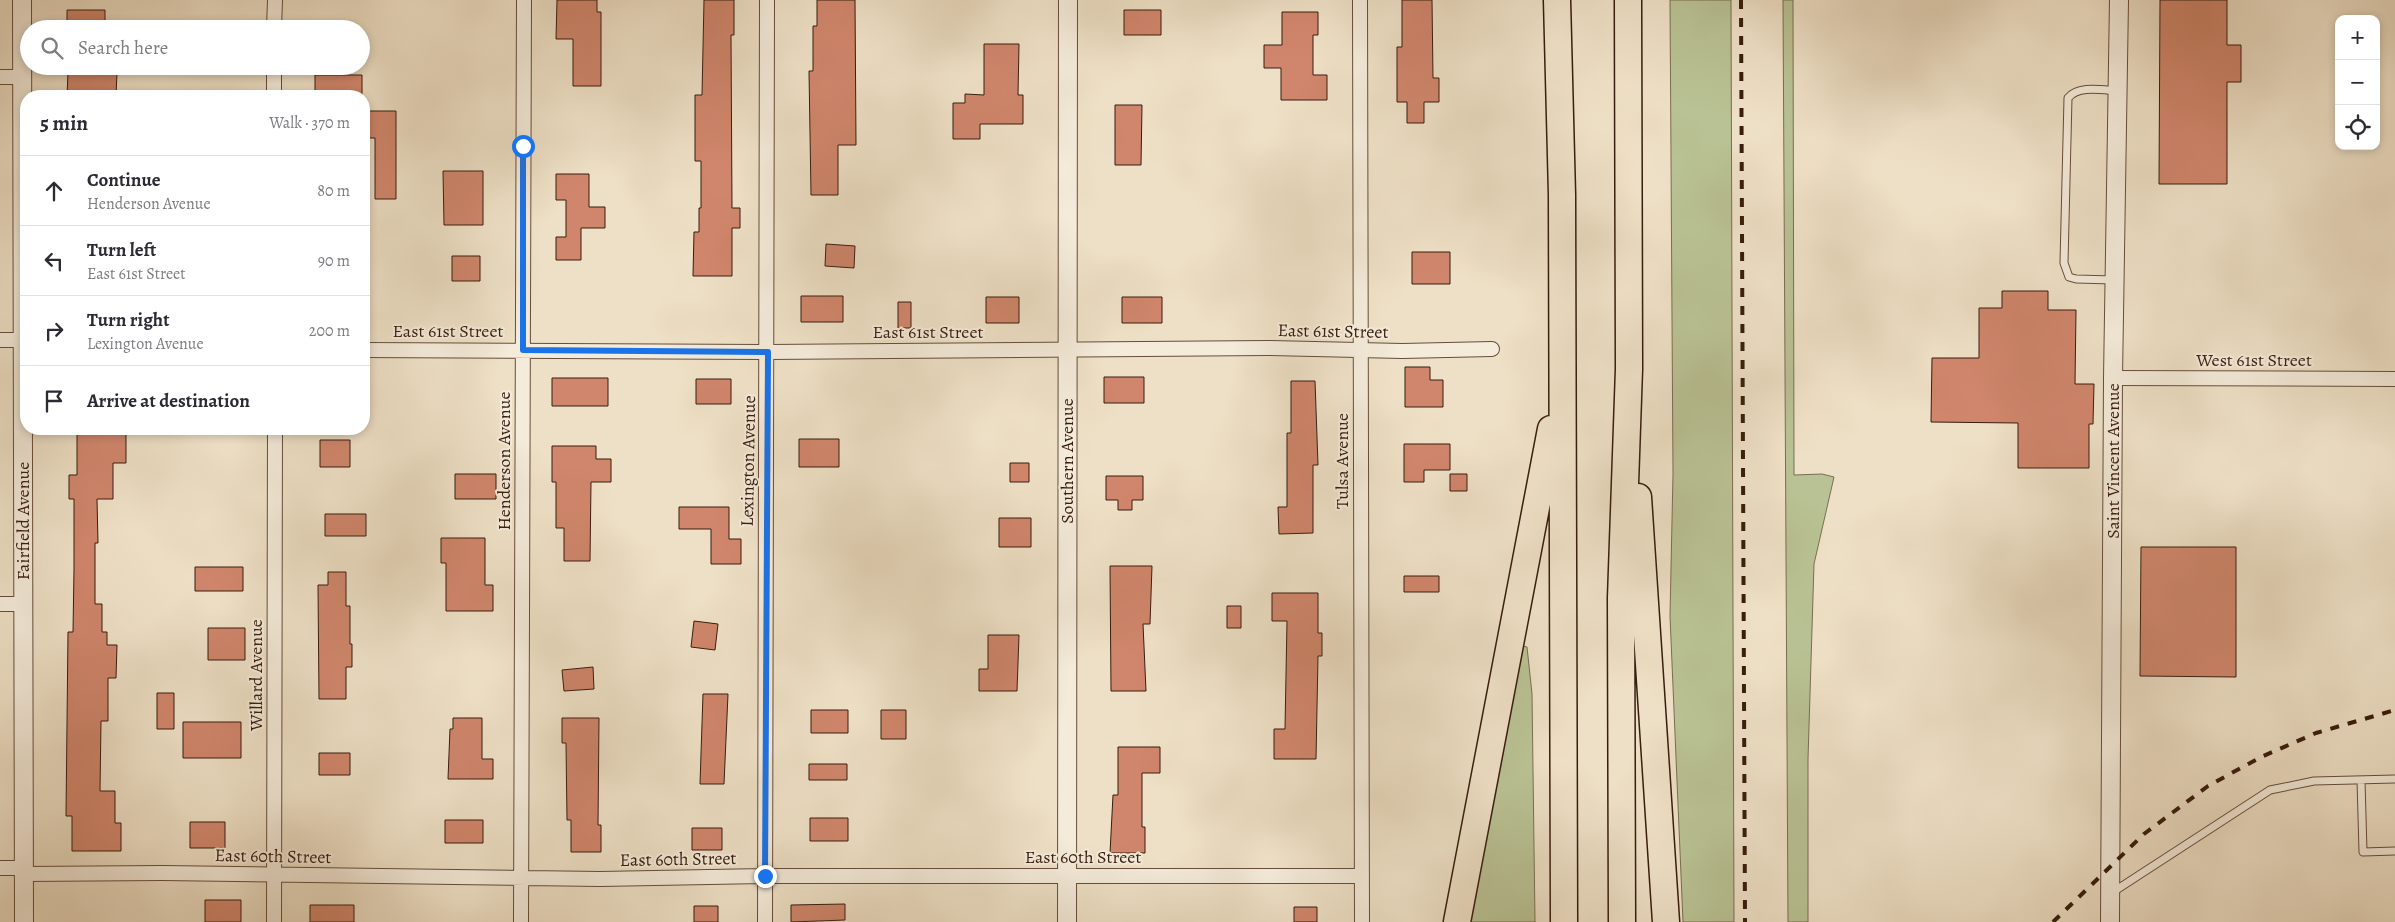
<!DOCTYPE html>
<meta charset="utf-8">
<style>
:root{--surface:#fff;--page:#f2f2f3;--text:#2b2b33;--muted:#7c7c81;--line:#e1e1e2}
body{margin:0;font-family:Alegreya,serif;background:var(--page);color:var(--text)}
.controls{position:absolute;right:15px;top:15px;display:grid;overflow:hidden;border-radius:10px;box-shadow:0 2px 8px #0003}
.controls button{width:45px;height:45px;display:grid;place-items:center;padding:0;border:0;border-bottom:1px solid var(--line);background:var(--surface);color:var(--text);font:25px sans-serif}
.stop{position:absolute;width:15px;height:15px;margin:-11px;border:4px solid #1a73e8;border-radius:50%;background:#fff}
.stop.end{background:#1a73e8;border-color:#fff;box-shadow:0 1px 5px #0008}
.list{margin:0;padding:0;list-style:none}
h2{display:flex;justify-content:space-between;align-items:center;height:65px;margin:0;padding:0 20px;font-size:21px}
h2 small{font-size:16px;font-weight:400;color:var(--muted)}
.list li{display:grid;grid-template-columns:32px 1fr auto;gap:15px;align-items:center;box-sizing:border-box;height:70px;padding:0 20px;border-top:1px solid var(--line)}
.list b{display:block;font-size:19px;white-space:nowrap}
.list p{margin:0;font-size:16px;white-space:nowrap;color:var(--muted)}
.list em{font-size:16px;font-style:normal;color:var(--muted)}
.icon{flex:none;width:28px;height:28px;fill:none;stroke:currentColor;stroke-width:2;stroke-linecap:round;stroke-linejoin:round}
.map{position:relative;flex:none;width:2395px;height:922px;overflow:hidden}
.search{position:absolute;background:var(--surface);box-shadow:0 2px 8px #0003;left:20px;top:20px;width:350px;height:55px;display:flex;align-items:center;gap:12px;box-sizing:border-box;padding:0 18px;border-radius:28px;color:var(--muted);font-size:19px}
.panel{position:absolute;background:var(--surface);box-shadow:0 2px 8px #0003;left:20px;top:90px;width:350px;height:345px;border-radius:20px}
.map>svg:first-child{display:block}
.green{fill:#b9c294;stroke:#786f51}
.building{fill:#d0866c;stroke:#381c0e}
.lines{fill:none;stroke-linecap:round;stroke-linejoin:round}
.service-casing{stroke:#664d3c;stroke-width:9}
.minor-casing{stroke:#664d3c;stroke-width:16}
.tertiary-casing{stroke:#664d3c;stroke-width:20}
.motorway-casing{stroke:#381c0e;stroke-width:29}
.service{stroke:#f4ebda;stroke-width:7}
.minor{stroke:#f4ebda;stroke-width:14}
.tertiary{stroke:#f4ebda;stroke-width:18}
.motorway{stroke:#eee0c6;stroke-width:26}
.rail{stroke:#381c0e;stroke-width:4;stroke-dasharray:9 9;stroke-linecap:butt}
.route{stroke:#1a73e8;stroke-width:6}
.labels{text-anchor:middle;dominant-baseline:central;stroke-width:4;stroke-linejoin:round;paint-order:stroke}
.street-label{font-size:18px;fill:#381c0e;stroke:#f4ebda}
</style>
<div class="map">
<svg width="2395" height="922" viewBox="0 0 2395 922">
<rect width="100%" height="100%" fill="#eee0c6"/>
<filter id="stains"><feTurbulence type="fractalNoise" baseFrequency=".004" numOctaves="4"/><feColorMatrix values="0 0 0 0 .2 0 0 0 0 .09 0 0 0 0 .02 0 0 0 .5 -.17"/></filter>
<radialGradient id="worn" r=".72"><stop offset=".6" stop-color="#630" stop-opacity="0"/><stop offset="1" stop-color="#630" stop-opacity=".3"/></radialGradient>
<path class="green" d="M 1670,0 L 1731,0 L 1734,922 L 1683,922 L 1670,616 L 1673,474 Z
M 1783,0 L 1793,0 L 1794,475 L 1822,474 L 1834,477 L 1814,564 L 1808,759 L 1808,922 L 1788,922 Z
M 1519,645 L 1527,647 L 1532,694 L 1535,922 L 1466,922 Z"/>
<path class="building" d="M 557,0 L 597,0 L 597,12 L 601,12 L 601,86 L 573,86 L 573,39 L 556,39 Z
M 704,0 L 734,0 L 734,35 L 731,35 L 732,208 L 740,208 L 740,228 L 732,228 L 732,276 L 693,276 L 694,232 L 699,232 L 699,208 L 701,208 L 701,161 L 695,161 L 695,95 L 702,95 Z
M 817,0 L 855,0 L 856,145 L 838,145 L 838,195 L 811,195 L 809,71 L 813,71 L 813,26 L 817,26 Z
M 1402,0 L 1432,0 L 1433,78 L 1439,78 L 1439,102 L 1424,102 L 1424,123 L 1407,123 L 1407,102 L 1397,102 L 1397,47 L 1402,47 Z
M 2160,0 L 2227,0 L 2227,45 L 2241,45 L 2241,82 L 2227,82 L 2227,184 L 2159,184 Z
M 67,10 L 105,10 L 105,29 L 67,29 Z
M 1124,10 L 1161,10 L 1161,35 L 1124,35 Z
M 1282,12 L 1318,12 L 1318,35 L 1313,35 L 1313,75 L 1327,75 L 1327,100 L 1281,100 L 1281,68 L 1264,68 L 1264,45 L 1282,45 Z
M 984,44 L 1019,44 L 1018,95 L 1023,95 L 1023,124 L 980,124 L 980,139 L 953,139 L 953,103 L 965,103 L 965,94 L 984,95 Z
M 68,72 L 117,72 L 116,96 L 67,96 Z
M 315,75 L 362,75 L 362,96 L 315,96 Z
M 1115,105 L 1142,105 L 1141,165 L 1115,165 Z
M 368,111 L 396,111 L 396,199 L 375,199 L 375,138 L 368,138 Z
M 443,171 L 483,171 L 483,225 L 444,225 Z
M 556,174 L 589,174 L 589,207 L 605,207 L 605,228 L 581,228 L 581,260 L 556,260 L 556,237 L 566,237 L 566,200 L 556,200 Z
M 826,244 L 855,246 L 854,268 L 825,266 Z
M 1412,252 L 1450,252 L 1450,284 L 1412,284 Z
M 452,256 L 480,256 L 480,281 L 452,281 Z
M 2002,291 L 2048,291 L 2048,310 L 2076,310 L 2075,384 L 2094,384 L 2093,424 L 2089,424 L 2089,468 L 2018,468 L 2018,423 L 1931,422 L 1932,358 L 1979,358 L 1979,308 L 2002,308 Z
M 801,296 L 843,296 L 843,322 L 801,322 Z
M 986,297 L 1019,297 L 1019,323 L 986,323 Z
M 1122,297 L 1162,297 L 1162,323 L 1122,323 Z
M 898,302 L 911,302 L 911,328 L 898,328 Z
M 1405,367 L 1430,367 L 1430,380 L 1443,380 L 1443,407 L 1405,407 Z
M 1104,377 L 1144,377 L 1144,403 L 1104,403 Z
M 552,378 L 608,378 L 608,406 L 552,406 Z
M 696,379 L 731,379 L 731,404 L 696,404 Z
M 1291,381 L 1315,381 L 1318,465 L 1313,465 L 1313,533 L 1279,534 L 1278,507 L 1287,507 L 1287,433 L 1291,433 Z
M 77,429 L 126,429 L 126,463 L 113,463 L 113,499 L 97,499 L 98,543 L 95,543 L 95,604 L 102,604 L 102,632 L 107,632 L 107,645 L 117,645 L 116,678 L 108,678 L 108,721 L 101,721 L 100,791 L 115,791 L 115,823 L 121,823 L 121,851 L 72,851 L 72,816 L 66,816 L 68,632 L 73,632 L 74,569 L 74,499 L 69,499 L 69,475 L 77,475 Z
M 799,439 L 839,439 L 839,467 L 799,467 Z
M 320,440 L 350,440 L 350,467 L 320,467 Z
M 1404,444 L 1450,444 L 1450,470 L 1424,470 L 1424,482 L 1404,482 Z
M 552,446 L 596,446 L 596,459 L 611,459 L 611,482 L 591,482 L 590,561 L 564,561 L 564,528 L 556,528 L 556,482 L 552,482 Z
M 1010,463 L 1029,463 L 1029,482 L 1010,482 Z
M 455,474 L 496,474 L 496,499 L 455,499 Z
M 1450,474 L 1467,474 L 1467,491 L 1450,491 Z
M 1106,476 L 1143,476 L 1143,500 L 1132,500 L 1132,510 L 1118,510 L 1118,500 L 1106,500 Z
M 679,507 L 729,507 L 729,539 L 741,539 L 741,564 L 711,564 L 711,529 L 679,529 Z
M 325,514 L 366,514 L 366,536 L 325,536 Z
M 999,518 L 1031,518 L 1031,547 L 999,547 Z
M 441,538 L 485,538 L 485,585 L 493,585 L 493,611 L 446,611 L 446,563 L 441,563 Z
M 2141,547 L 2236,547 L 2236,677 L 2140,676 Z
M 1110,566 L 1152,566 L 1150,624 L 1143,624 L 1146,691 L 1111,691 Z
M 195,567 L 243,567 L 243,591 L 195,591 Z
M 328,572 L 346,572 L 346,606 L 350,606 L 350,644 L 352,644 L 352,667 L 346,667 L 346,699 L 319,699 L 318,585 L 328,585 Z
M 1404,576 L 1439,576 L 1439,592 L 1404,592 Z
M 1272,593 L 1318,593 L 1318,633 L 1322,633 L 1322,656 L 1318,656 L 1316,759 L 1274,759 L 1274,729 L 1285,729 L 1287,621 L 1272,621 Z
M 1227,606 L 1241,606 L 1241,628 L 1227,628 Z
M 694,621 L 718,624 L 715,650 L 691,647 Z
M 208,628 L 245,628 L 245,660 L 208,660 Z
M 988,635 L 1019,635 L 1017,691 L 979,691 L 979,669 L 988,669 Z
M 593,667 L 594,689 L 564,691 L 562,670 Z
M 157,693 L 174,693 L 174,729 L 157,729 Z
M 703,694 L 728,694 L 724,784 L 700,784 Z
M 811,710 L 848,710 L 848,733 L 811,733 Z
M 881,710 L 906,710 L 906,739 L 881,739 Z
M 453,718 L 482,718 L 482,759 L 493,759 L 493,779 L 448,779 L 450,729 L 453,729 Z
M 562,718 L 599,718 L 598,825 L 601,825 L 601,852 L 571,852 L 571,820 L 567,820 L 566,743 L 562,743 Z
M 183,722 L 241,722 L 241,758 L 183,758 Z
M 1118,747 L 1160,747 L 1160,773 L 1142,773 L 1142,827 L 1145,827 L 1145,853 L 1110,853 L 1113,795 L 1118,795 Z
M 319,753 L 350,753 L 350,775 L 319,775 Z
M 809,764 L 847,764 L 847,780 L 809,780 Z
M 810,818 L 848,818 L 848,841 L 810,841 Z
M 445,820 L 483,820 L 483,843 L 445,843 Z
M 190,822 L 225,822 L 225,848 L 190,848 Z
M 692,828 L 722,828 L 722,850 L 692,850 Z
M 205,900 L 241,900 L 241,922 L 205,922 Z
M 845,904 L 845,920 L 791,922 L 791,905 Z
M 310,905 L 354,905 L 354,922 L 310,922 Z
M 694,906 L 718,906 L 718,922 L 694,922 Z
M 1294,907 L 1317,907 L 1317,922 L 1294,922 Z"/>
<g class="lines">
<defs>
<path id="service" d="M 2114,280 L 2076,279 L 2069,277 L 2064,263 L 2068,98 C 2078,85 2102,90 2118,91
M 2361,780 L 2363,852 L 2395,851
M 2113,892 L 2270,790 L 2314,781 L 2395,779"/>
<path id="minor" d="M 1360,0 L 1362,922
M 274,29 L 275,0
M 0,77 L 21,77
M 274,96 L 274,66
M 0,340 L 22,340
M 364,350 L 768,352 L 1268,348 L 1402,351 L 1492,349
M 2113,378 L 2395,379
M 0,604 L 24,604
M 0,868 L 24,868
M 24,874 L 162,873 L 600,879 L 765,876 L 1362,876
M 274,922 L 275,429
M 521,922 L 524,0
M 765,922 L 767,0"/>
<path id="tertiary" d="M 22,0 L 24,922
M 1067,922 L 1068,0
M 2110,922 L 2113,378 L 2119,0"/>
<path id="motorway" d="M 1557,0 L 1562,195 L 1564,922
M 1638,497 L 1666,922
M 1457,922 L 1551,429
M 1622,922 L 1621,598 L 1629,369 L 1628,0"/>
</defs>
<use href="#service" class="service-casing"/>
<use href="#minor" class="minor-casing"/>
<use href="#tertiary" class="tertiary-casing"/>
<use href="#motorway" class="motorway-casing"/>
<use href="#service" class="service"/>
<use href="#minor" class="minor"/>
<use href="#tertiary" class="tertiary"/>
<use href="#motorway" class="motorway"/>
<path class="rail" d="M 1741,0 L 1745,922
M 2053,922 L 2144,834 L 2208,786 L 2261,757 L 2316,733 L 2395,710"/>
</g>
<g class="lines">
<path class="route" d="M 523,146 L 523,350 L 768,352 L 765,876"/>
</g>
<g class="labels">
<g class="street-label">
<text x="448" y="331">East 61st Street</text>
<text transform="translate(1333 331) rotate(1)">East 61st Street</text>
<text x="928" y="332">East 61st Street</text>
<text x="2254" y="360">West 61st Street</text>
<text transform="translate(504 461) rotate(-90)">Henderson Avenue</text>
<text transform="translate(748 461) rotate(-89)">Lexington Avenue</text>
<text transform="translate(1067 461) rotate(-90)">Southern Avenue</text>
<text transform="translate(1342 461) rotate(-90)">Tulsa Avenue</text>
<text transform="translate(2113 461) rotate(-90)">Saint Vincent Avenue</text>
<text transform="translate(23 521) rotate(-90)">Fairfield Avenue</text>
<text transform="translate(256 675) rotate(-90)">Willard Avenue</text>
<text transform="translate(273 856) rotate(1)">East 60th Street</text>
<text x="1083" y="857">East 60th Street</text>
<text transform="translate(678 859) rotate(-1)">East 60th Street</text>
</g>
</g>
<rect width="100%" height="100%" filter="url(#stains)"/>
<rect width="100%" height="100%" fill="url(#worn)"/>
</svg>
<div class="controls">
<button>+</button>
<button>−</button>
<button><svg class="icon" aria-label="locate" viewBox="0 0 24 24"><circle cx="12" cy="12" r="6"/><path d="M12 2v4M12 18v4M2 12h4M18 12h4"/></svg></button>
</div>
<div class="stop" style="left:523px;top:146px"></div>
<div class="stop end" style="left:765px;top:876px"></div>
<div class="search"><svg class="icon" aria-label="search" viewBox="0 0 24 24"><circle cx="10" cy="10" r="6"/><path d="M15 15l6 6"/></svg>Search here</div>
<section class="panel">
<h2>5 min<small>Walk · 370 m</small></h2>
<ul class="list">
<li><svg class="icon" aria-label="ahead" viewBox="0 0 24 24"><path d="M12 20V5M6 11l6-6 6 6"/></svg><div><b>Continue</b><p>Henderson Avenue</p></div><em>80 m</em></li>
<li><svg class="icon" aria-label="left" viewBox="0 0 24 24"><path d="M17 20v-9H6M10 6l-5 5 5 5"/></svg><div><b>Turn left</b><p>East 61st Street</p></div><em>90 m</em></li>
<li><svg class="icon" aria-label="right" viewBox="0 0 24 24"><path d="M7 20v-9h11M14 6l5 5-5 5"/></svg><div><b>Turn right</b><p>Lexington Avenue</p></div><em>200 m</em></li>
<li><svg class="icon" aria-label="arrive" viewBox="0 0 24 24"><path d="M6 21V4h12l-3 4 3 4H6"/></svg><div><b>Arrive at destination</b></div></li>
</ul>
</section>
</div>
